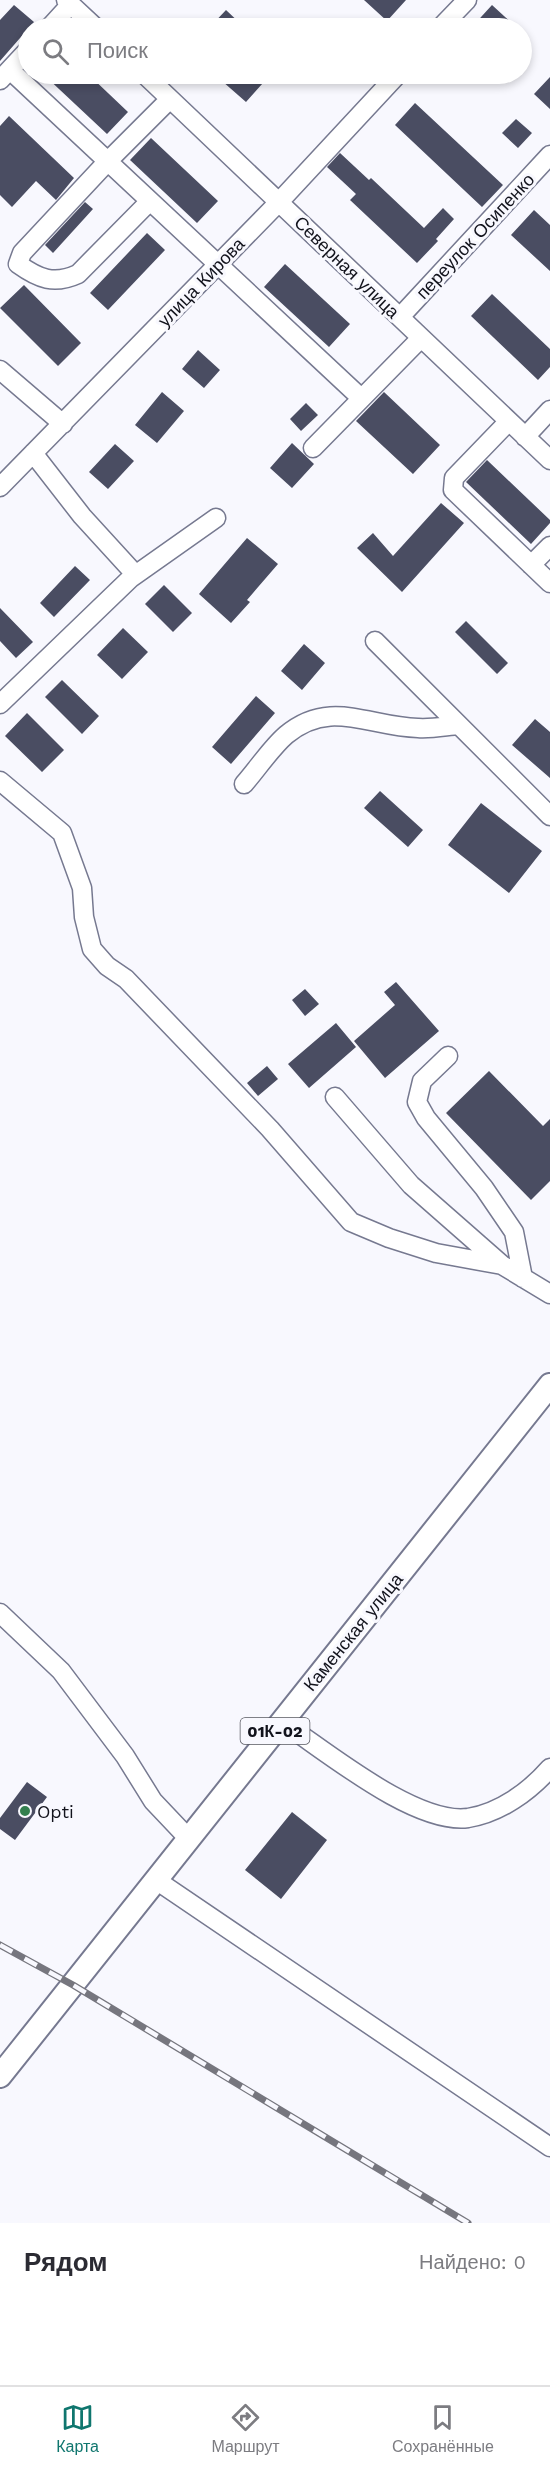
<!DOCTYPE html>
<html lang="ru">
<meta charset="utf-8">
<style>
:root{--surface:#fff;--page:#f7f7f7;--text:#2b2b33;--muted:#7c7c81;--line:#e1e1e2;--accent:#0f766e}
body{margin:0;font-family:"Work Sans",sans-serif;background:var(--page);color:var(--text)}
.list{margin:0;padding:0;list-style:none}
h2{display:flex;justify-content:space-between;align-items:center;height:78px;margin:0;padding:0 24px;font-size:26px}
h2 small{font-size:20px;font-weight:400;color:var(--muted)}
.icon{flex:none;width:33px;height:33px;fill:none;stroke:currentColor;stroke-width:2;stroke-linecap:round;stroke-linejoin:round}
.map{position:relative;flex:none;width:550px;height:2223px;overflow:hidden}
.search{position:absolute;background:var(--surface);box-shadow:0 3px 9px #0003;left:18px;right:18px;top:18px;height:66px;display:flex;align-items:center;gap:15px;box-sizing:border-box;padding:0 21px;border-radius:33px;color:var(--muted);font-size:22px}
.sheet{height:162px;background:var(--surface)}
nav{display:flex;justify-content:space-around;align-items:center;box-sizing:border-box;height:84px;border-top:2px solid var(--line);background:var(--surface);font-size:16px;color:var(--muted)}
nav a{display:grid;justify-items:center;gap:3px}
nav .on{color:var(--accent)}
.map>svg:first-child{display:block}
.building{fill:#4a4d62}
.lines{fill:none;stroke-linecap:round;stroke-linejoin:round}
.minor-casing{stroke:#767990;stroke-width:21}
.major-casing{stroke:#767990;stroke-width:26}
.minor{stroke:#fff;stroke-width:18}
.major{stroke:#fff;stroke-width:22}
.rail-casing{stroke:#76767e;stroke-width:7}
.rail{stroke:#f8f8fe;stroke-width:4.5;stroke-dasharray:14;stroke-linecap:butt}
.poi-dot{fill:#337f4e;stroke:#f8f8fe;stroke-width:2}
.labels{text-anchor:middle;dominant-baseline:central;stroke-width:6;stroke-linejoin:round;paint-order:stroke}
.shield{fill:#f8f8fe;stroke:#575860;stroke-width:1.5}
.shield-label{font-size:16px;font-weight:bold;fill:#12131c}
.street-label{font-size:18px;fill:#12131c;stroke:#f8f8fe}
.poi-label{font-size:18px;fill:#12131c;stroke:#f8f8fe;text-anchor:start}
</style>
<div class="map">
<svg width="550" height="2223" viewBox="0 0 550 2223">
<rect width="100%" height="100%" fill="#f8f8fe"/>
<path class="building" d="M 364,0 L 406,0 L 387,21 Z
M 14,5 L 34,22 L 0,61 L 0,20 Z
M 492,5 L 517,28 L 471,28 Z
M 226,10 L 245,28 L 209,28 Z
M 43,74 L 88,74 L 128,112 L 107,134 Z
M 214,74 L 271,74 L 246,102 Z
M 550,77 L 550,109 L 534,94 Z
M 415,103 L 503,185 L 482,207 L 395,125 Z
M 9,116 L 74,178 L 56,200 L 36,181 L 12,207 L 0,195 L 0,126 Z
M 516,119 L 532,133 L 518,148 L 502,133 Z
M 151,138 L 218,201 L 197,223 L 130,160 Z
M 340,153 L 369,180 L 371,178 L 424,228 L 443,208 L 454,219 L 436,239 L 438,241 L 417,263 L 350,200 L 356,194 L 327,167 Z
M 85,202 L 93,209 L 53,253 L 45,245 Z
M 534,210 L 550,225 L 550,271 L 511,235 Z
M 147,233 L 165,250 L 108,310 L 90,293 Z
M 285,264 L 350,324 L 329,347 L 264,287 Z
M 24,285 L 81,343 L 58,366 L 0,308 Z
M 492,294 L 550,349 L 550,367 L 538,380 L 471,316 Z
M 198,350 L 220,370 L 204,388 L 182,369 Z
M 162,392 L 184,411 L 157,443 L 135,425 Z
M 384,392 L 440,445 L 413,474 L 356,421 Z
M 306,403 L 318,415 L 301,431 L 290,419 Z
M 292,443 L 314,464 L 292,488 L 270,468 Z
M 115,444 L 134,461 L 108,489 L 89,472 Z
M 487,460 L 550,520 L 550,523 L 531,544 L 466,482 Z
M 441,503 L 464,523 L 402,592 L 357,548 L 373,533 L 393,556 Z
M 247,538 L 278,564 L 247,600 L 250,602 L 231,623 L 199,594 Z
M 75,566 L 90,580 L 54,617 L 40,603 Z
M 164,585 L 192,613 L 173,632 L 145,604 Z
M 0,608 L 33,642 L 16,658 L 0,641 Z
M 466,621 L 508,663 L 497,674 L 455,632 Z
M 123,628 L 148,652 L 122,679 L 97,655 Z
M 304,644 L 325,663 L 302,690 L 281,671 Z
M 62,680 L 99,716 L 82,734 L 45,697 Z
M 256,696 L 275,713 L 231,764 L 212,747 Z
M 27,713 L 64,750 L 42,772 L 5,736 Z
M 535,719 L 550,732 L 550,778 L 512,745 Z
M 380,791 L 423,830 L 408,847 L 364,808 Z
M 481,803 L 542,851 L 509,893 L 448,845 Z
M 396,982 L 439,1031 L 385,1078 L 354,1041 L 395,1005 L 384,992 Z
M 305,989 L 319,1004 L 305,1016 L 292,1000 Z
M 336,1023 L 356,1047 L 309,1088 L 288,1064 Z
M 267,1066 L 278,1079 L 258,1096 L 247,1083 Z
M 489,1071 L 543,1126 L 550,1119 L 550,1181 L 531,1200 L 446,1113 Z
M 27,1782 L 47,1797 L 15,1840 L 0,1829 L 0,1818 Z
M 292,1812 L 327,1840 L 281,1899 L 245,1870 Z"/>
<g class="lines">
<defs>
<path id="minor" d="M 66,0 L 96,28
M 49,28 L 71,4
M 440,28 L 467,0
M 10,70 L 361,398
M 144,74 L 550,460
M 0,80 L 28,50
M 150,201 L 78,274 C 54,285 39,279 18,264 L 22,253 L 108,161 L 170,99
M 400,317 L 550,155
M 0,370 L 63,424
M 509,421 L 454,478 L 453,490 L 550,583
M 525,437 L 550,410
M 313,448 L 421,338
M 0,487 L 279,202 L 398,74
M 531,565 L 550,546
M 131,578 L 216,518
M 375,641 L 550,816
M 0,704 L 135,574 L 82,516 L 33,453
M 0,781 L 62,833 L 82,888 L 84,917 L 92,949 L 107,966 L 126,979 L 270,1129 L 351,1222 L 389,1238 L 436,1253 L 502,1265 L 550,1294
M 244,784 C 258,768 271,748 286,735 C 330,698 369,727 418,728 C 432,729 446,726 459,725
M 448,1056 L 422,1081 L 417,1102 L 426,1118 L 484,1188 L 514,1232 L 523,1278
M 335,1097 L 411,1185 L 501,1264
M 0,1613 L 61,1671 L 125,1756 L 153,1801 L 189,1839
M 282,1722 C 326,1751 415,1825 468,1818 C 500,1813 530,1791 550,1768
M 156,1880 L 550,2147"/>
<path id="major" d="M 0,2076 L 550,1385"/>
</defs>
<use href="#minor" class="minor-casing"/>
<use href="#major" class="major-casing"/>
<use href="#minor" class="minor"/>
<use href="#major" class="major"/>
<defs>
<path id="rail" d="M 0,1945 L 73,1985 L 468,2223"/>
</defs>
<use href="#rail" class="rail-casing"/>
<use href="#rail" class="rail"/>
</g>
<circle class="poi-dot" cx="25" cy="1811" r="6"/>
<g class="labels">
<rect class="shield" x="240.5" y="1718" width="69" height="26" rx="4.5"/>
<g class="shield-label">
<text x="275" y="1731">01К-02</text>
</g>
<g class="street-label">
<text transform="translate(475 236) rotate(-47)">переулок Осипенко</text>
<text transform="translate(347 267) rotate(44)">Северная улица</text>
<text transform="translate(201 282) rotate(-46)">улица Кирова</text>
<text transform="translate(353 1632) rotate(-51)">Каменская улица</text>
</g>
<g class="poi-label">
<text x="37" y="1811">Opti</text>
</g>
</g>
</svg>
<div class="search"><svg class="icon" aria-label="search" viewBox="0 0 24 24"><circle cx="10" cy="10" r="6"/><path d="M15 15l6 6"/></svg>Поиск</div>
</div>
<section class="sheet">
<h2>Рядом<small>Найдено: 0</small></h2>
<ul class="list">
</ul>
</section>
<nav>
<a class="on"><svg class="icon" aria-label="map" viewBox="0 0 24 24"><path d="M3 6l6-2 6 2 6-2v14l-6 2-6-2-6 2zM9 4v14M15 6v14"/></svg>Карта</a>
<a><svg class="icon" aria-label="directions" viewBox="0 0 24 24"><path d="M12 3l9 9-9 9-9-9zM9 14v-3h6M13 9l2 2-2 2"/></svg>Маршрут</a>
<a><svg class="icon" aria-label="saved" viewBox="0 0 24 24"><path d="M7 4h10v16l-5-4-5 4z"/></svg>Сохранённые</a>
</nav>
